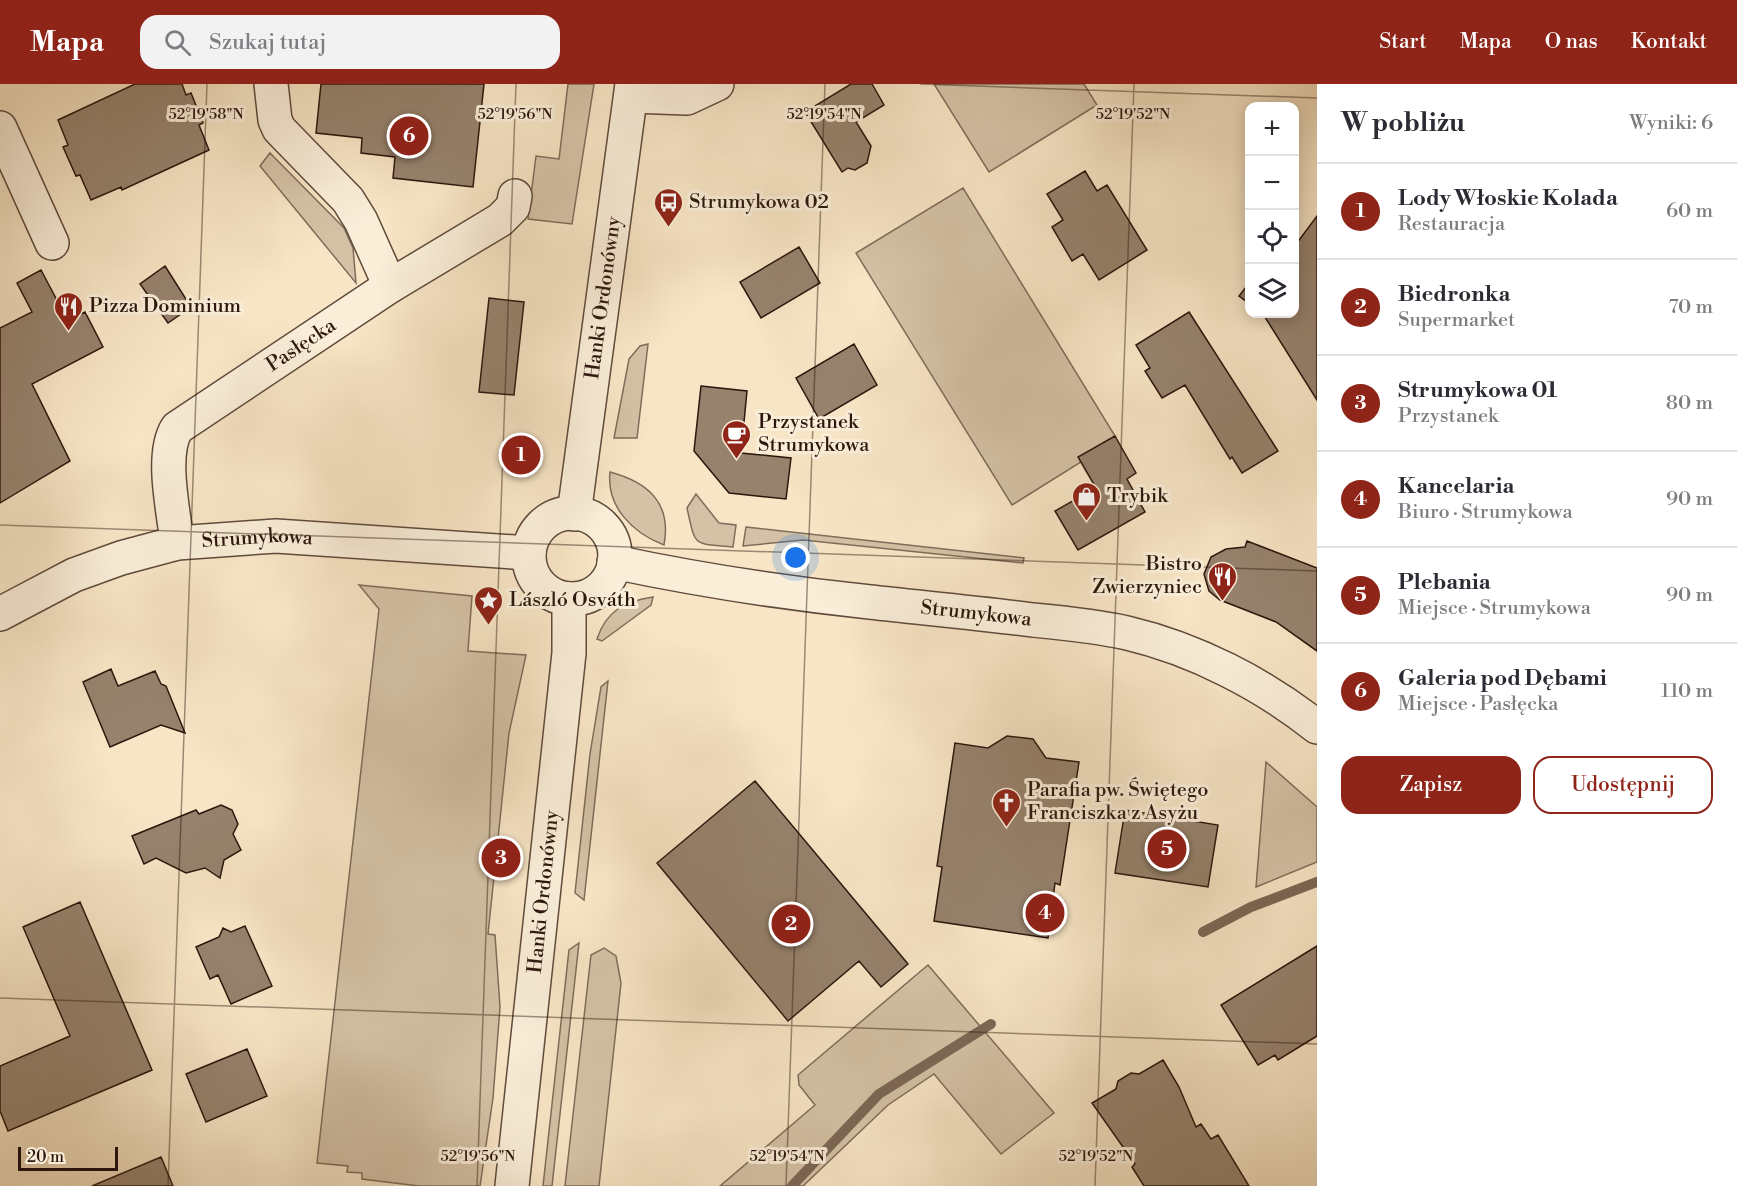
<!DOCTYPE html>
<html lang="pl">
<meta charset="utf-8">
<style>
:root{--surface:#fff;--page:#f2f2f3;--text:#2b2b33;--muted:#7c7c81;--line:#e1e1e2;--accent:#8f2418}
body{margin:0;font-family:"Libre Bodoni",serif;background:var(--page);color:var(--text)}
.controls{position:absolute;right:18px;top:18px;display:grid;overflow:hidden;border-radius:12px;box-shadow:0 3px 15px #0003}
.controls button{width:54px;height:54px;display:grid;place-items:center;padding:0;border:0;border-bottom:2px solid var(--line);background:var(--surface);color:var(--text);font:30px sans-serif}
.scale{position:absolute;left:18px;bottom:15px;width:100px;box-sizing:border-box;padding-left:6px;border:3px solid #2c160d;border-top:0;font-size:16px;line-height:21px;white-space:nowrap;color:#2c160d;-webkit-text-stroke:4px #faeed9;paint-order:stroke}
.you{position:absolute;left:796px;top:474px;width:21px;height:21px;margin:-15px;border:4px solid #fff;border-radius:50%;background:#1a73e8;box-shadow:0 0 0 9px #1a73e833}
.badge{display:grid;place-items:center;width:39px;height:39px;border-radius:50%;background:var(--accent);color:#fff;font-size:20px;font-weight:700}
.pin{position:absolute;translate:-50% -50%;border:3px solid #fff;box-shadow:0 2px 6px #0006}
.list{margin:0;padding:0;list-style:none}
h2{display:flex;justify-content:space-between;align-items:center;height:78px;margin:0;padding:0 24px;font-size:26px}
h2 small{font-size:20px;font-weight:400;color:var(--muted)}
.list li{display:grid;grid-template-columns:39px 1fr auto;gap:18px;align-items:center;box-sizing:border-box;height:96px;padding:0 24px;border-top:2px solid var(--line)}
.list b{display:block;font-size:22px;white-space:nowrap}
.list p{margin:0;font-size:20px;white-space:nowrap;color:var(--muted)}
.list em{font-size:20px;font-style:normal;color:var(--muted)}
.actions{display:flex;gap:12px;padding:18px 24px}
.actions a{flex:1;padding:14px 0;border:2px solid var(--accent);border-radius:18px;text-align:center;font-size:21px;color:var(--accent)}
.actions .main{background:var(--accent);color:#fff}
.icon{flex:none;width:33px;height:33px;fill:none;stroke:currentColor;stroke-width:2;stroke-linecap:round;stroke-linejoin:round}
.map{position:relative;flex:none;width:1317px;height:1102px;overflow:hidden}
header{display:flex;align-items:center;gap:36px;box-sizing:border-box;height:84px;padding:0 30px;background:var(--accent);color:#fff}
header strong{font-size:28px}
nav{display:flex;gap:33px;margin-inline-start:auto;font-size:21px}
.search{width:420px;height:54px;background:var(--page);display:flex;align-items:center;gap:15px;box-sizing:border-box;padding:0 21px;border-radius:18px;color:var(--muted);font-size:22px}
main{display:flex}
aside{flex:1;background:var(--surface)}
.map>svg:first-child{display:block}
.green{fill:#d4c2a6;stroke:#806c5a;stroke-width:1.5}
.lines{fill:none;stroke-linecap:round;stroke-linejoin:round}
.stream{stroke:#7c6856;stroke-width:10}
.building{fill:#96826d;stroke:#2c160d;stroke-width:1.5}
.minor-casing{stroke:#5f4a3b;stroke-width:36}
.minor{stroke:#faeed9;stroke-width:33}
.ticks{fill:none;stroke:#2c160d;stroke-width:1.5;stroke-opacity:0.45}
.labels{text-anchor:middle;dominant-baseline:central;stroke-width:6;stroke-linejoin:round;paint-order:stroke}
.poi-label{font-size:20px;fill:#2c160d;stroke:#faeed9;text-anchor:start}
.street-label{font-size:20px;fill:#2c160d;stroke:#faeed9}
.ticks-label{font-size:15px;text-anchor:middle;fill:#2c160d;stroke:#faeed9;stroke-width:6;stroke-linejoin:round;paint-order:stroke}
</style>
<header>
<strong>Mapa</strong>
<div class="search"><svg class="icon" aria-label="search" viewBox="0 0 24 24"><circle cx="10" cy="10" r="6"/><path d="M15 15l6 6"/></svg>Szukaj tutaj</div>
<nav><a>Start</a><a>Mapa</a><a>O nas</a><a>Kontakt</a></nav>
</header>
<main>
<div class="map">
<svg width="1317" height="1102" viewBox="0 0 1317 1102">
<rect width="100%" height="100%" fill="#f7e5c5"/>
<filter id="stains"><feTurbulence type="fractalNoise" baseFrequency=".00333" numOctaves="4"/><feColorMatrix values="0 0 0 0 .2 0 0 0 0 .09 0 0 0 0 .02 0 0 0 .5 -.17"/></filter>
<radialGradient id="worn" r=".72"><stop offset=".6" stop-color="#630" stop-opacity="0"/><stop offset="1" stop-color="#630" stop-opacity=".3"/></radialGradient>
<path class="green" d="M 568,0 L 594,0 L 572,140 L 528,135 L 536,72 L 559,75 Z
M 934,0 L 1084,0 L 1097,21 L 989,88 Z
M 270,69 L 344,144 L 353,164 L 356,199 L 260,82 Z
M 963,104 L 1115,352 L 1079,373 L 1081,378 L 1012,421 L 856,169 Z
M 648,260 L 637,354 L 614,354 L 629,275 L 640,262 Z
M 610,388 C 647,398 672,418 664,461 C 633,449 606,423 610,388 Z
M 696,410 L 719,439 L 736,441 L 733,463 C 692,459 696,464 687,424 Z
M 746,443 L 1024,474 L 1023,479 L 803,456 L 743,462 Z
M 359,501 L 472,512 L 468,567 L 526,571 L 509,649 L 488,850 L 495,851 L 500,923 L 493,1014 L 480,1102 L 419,1102 L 362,1095 L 362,1089 L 347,1088 L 348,1082 L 317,1079 L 379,525 Z
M 653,513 L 651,521 L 602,557 L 597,555 C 606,527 625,517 653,513 Z
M 608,597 L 584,816 L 575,809 L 590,670 L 601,603 Z
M 1266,678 L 1317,723 L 1317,778 L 1256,803 Z
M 579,859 L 552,1102 L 543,1102 L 569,866 Z
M 604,864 L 616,872 L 621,899 L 599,1102 L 565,1102 L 591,871 Z
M 928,881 L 1054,1029 L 1001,1070 L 934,990 L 888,1021 L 803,1102 L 720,1102 L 815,1021 L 799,1001 L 798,991 Z"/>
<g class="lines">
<path class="stream" d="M 1203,848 L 1251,823 L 1317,798
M 792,1102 L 879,1010 L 991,940"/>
</g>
<path class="building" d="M 135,0 L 182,0 L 186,11 L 191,9 L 203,39 L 199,41 L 209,66 L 122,106 L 121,103 L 91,116 L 80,91 L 76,92 L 63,63 L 68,61 L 58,36 Z
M 321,0 L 484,0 L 473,103 L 393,94 L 395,73 L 361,69 L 362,54 L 316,49 Z
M 851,0 L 872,0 L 884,21 L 856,38 L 871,62 L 867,79 L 855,86 L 848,84 L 842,88 L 805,28 Z
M 1085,87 L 1097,107 L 1107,101 L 1147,166 L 1099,196 L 1083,170 L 1072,177 L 1052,143 L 1063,136 L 1047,110 Z
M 1317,132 L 1317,316 L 1263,230 L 1294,230 L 1294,157 L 1297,159 Z
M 799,163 L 820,199 L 761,234 L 740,198 Z
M 165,182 L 191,223 L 168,239 L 140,200 Z
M 41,186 L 59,220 L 70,215 L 79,231 L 85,228 L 103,263 L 32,300 L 70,377 L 0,419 L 0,244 L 32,228 L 17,199 Z
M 1250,198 L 1250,220 L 1239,212 Z
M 489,214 L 524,218 L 514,311 L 479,308 Z
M 1189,228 L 1278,367 L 1242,389 L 1232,373 L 1230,375 L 1185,301 L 1162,314 L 1145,287 L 1150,284 L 1136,261 Z
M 854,260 L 877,301 L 819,335 L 796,294 Z
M 701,302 L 747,307 L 741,369 L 791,374 L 786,415 L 729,409 L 694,367 Z
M 1115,352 L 1136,389 L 1127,395 L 1145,428 L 1078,466 L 1055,427 L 1096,404 L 1078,373 Z
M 1247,457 L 1317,484 L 1317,567 L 1276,538 L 1220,516 L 1209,507 L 1204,490 L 1211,473 L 1226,465 L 1245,463 Z
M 111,585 L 118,602 L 155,587 L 161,600 L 166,602 L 185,649 L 161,641 L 110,663 L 83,598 Z
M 1007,652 L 1033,655 L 1046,674 L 1079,678 L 1060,801 L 1055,799 L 1048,854 L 934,837 L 942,783 L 937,782 L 955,659 L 988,664 Z
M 755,697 L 908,880 L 881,903 L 859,877 L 788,937 L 657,779 Z
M 221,721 L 232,726 L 238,740 L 233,750 L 241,766 L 224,776 L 220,794 L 205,784 L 186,789 L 156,774 L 144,780 L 132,752 L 196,726 L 199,730 Z
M 1125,726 L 1218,741 L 1208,803 L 1115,789 Z
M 80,818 L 152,986 L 8,1047 L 0,1027 L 0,982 L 70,952 L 23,843 Z
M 245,842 L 272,902 L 231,920 L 218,891 L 210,895 L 196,863 L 219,853 L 223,844 L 231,848 Z
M 1317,862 L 1317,952 L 1278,976 L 1275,971 L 1258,981 L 1221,921 Z
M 247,965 L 267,1012 L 206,1038 L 186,990 Z
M 1163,976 L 1179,1003 L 1196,1043 L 1201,1040 L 1211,1055 L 1218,1051 L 1249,1102 L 1144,1102 L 1132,1083 L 1135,1080 L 1092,1019 L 1116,1005 L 1118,997 L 1131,989 L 1139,990 Z
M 161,1073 L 173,1102 L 92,1102 Z"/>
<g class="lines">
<defs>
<g id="minor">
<path d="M 271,0 L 275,36 L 279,45 L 348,116 L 361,137 L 390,202"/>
<path d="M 631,12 L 687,14 L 717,0"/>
<path d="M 0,44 L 52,159"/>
<circle cx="572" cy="472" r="43"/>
<path id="s1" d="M 574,430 L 632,0"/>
<path id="s2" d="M 177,459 C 174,428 160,371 177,344 L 390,202 L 500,136 L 513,123 L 515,112"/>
<path id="s3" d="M 614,478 C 699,496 784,509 870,518 C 924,524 978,529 1033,536 C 1064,539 1096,542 1127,549 C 1195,565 1263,600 1317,643"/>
<path id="s4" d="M 0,530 L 74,491 L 121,474 L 177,459 L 276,452 L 529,469"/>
<path id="s5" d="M 512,1102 L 569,569 L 569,515"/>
</g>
</defs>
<use href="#minor" class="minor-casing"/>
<use href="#minor" class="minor"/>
</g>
<path class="ticks" d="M 920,0 L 1317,14M 0,441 L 1317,487M 0,914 L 1317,960M 168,1102 L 207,0M 477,1102 L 516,0M 786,1102 L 825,0M 1095,1102 L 1134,0"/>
<defs>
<symbol id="bus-pin" viewBox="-11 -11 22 30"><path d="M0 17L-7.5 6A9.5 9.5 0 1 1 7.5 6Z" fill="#8f2418" stroke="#faeed9"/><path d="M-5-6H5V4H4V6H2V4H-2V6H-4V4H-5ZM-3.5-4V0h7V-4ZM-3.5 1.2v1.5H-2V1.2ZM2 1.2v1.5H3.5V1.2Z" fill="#fff"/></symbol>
<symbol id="restaurant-pin" viewBox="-11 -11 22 30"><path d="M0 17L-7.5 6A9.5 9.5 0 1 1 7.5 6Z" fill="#8f2418" stroke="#faeed9"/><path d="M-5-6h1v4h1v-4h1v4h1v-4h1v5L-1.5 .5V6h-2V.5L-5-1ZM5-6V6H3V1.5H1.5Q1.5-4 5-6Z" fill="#fff"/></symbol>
<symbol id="cafe-pin" viewBox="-11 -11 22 30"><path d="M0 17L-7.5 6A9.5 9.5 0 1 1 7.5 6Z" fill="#8f2418" stroke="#faeed9"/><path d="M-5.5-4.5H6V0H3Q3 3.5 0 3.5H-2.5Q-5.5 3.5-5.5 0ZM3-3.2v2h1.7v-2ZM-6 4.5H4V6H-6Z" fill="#fff"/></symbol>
<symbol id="shop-pin" viewBox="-11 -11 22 30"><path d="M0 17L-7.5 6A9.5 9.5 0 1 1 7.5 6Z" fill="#8f2418" stroke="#faeed9"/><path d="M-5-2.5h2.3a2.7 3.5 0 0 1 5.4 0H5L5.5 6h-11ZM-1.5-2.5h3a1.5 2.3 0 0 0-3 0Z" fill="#fff"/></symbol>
<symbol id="sight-pin" viewBox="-11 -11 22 30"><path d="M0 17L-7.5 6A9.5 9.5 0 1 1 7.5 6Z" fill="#8f2418" stroke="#faeed9"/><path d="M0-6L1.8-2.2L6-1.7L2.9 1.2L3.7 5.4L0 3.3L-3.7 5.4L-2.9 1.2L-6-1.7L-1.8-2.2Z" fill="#fff"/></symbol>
<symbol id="church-pin" viewBox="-11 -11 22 30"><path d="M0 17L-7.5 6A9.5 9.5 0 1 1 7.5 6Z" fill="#8f2418" stroke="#faeed9"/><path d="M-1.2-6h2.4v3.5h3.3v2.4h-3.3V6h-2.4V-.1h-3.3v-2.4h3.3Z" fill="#fff"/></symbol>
</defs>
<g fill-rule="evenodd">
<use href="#bus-pin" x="652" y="102" width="33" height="45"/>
<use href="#restaurant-pin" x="52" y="206" width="33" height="45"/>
<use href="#cafe-pin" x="720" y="334" width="33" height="45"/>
<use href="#shop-pin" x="1070" y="396" width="33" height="45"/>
<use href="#restaurant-pin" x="1206" y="476" width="33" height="45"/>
<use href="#sight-pin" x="472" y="500" width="33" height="45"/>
<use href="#church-pin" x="990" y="702" width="33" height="45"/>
</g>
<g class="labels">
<g class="poi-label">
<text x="689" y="118">Strumykowa 02</text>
<text x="89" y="222">Pizza Dominium</text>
<text x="758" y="338">Przystanek<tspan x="758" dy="23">Strumykowa</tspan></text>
<text x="1107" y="412">Trybik</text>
<text x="1202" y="480" text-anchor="end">Bistro<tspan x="1202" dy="23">Zwierzyniec</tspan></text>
<text x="509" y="516">László Osváth</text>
<text x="1027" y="706">Parafia pw. Świętego<tspan x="1027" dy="23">Franciszka z Asyżu</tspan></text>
</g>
<g class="street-label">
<text stroke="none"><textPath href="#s1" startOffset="218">Hanki Ordonówny</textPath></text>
<text stroke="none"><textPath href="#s2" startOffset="266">Pasłęcka</textPath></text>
<text stroke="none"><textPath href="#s4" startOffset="272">Strumykowa</textPath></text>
<text stroke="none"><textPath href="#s3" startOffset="366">Strumykowa</textPath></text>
<text stroke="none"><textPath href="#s5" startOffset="296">Hanki Ordonówny</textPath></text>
</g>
</g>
<g class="ticks-label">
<text x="206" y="35">52°19'58"N</text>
<text x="515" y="35">52°19'56"N</text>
<text x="824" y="35">52°19'54"N</text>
<text x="1133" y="35">52°19'52"N</text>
<text x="478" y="1077">52°19'56"N</text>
<text x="787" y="1077">52°19'54"N</text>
<text x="1096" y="1077">52°19'52"N</text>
</g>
<rect width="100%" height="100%" filter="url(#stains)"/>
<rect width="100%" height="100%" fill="url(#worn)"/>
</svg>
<div class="controls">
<button>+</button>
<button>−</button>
<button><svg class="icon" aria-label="locate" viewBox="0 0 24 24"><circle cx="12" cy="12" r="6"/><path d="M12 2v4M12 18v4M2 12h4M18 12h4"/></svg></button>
<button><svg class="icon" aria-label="layers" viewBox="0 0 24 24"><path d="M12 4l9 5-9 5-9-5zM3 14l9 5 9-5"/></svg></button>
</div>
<div class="scale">20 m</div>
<div class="you"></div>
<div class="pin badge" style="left:521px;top:371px">1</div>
<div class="pin badge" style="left:791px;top:840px">2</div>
<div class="pin badge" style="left:501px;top:774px">3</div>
<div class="pin badge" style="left:1045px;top:829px">4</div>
<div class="pin badge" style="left:1167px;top:765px">5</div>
<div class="pin badge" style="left:409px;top:52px">6</div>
</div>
<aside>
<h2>W pobliżu<small>Wyniki: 6</small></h2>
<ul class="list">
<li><span class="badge">1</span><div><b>Lody Włoskie Kolada</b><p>Restauracja</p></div><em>60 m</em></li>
<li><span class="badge">2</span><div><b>Biedronka</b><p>Supermarket</p></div><em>70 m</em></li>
<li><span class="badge">3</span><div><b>Strumykowa 01</b><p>Przystanek</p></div><em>80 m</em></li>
<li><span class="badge">4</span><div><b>Kancelaria</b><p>Biuro · Strumykowa</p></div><em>90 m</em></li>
<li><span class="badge">5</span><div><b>Plebania</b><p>Miejsce · Strumykowa</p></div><em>90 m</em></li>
<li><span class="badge">6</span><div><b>Galeria pod Dębami</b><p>Miejsce · Pasłęcka</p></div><em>110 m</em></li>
</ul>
<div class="actions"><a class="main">Zapisz</a><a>Udostępnij</a></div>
</aside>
</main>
